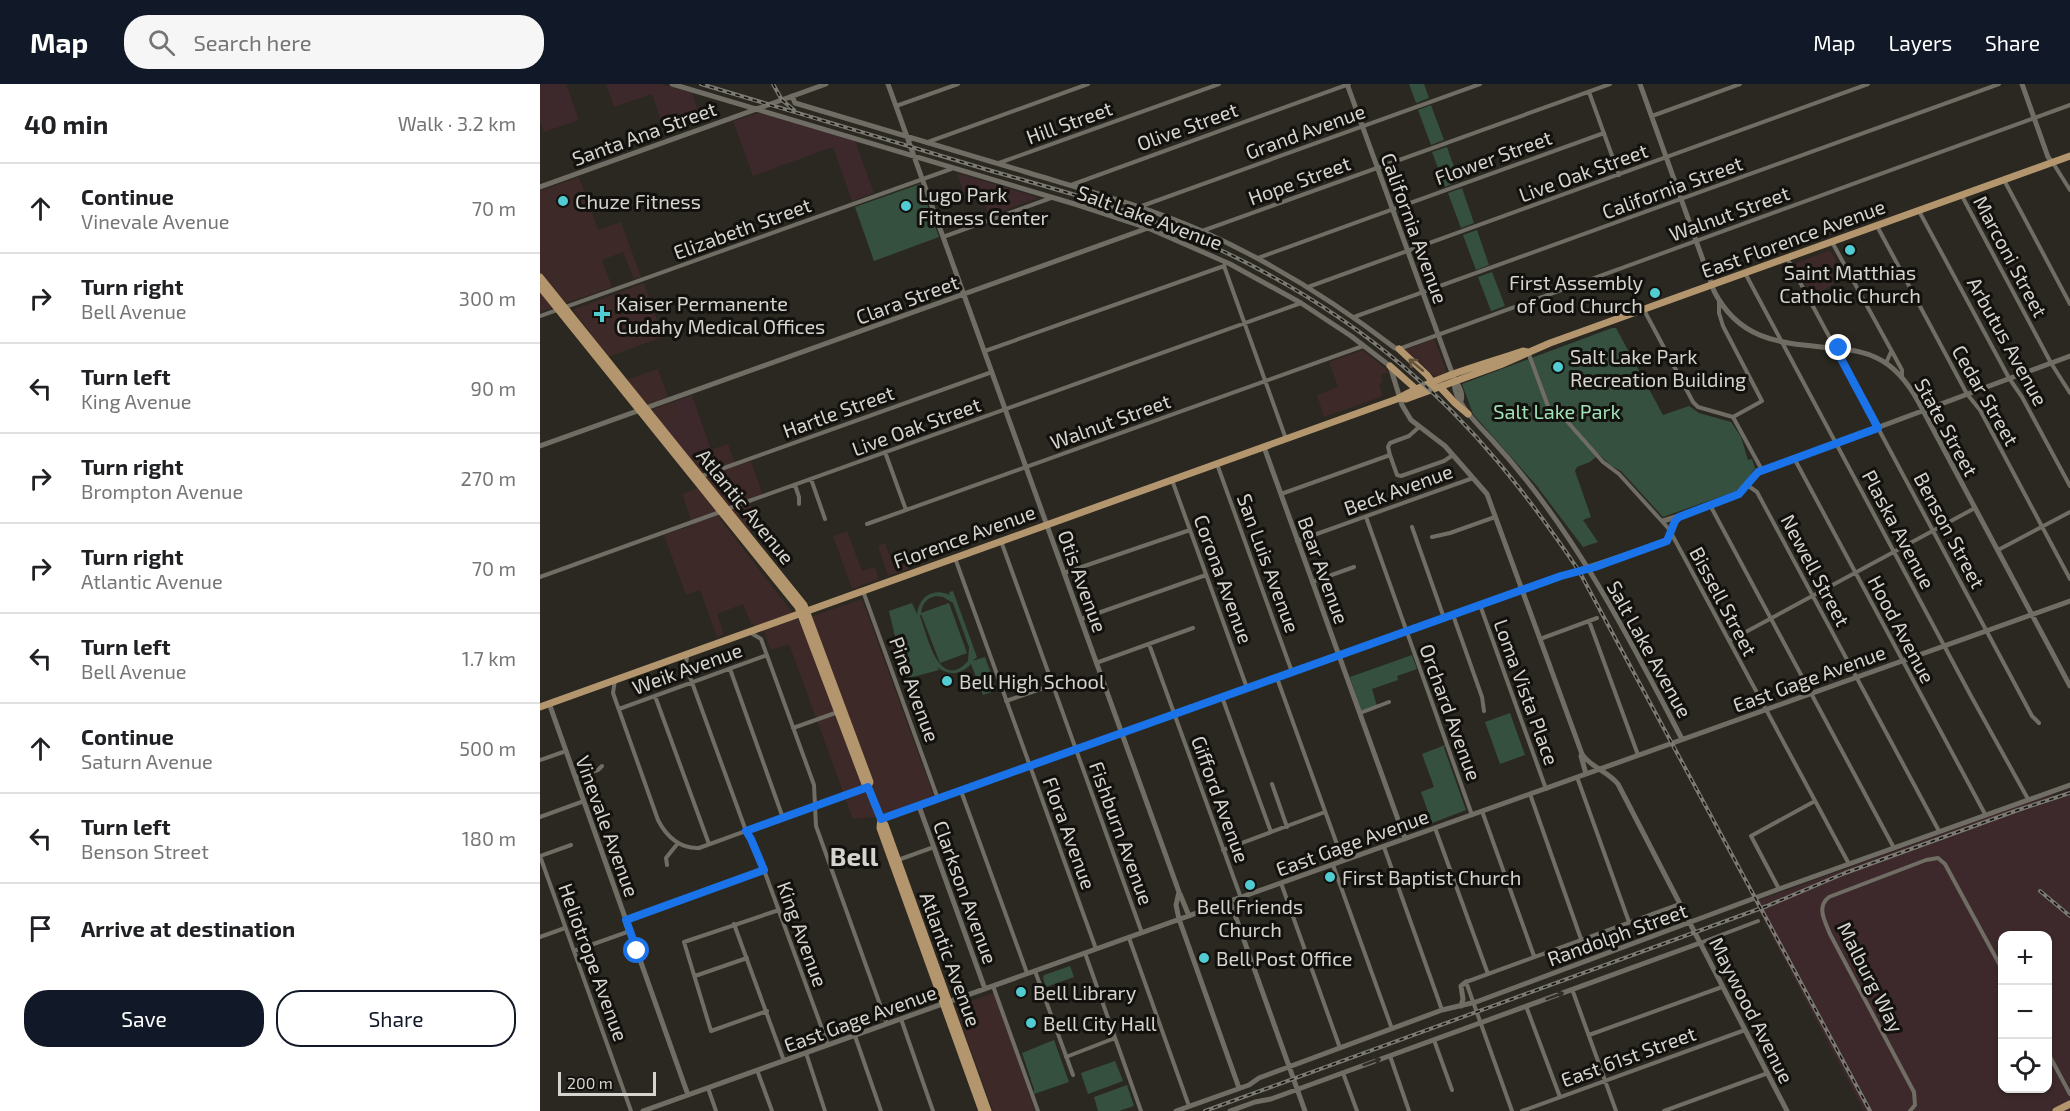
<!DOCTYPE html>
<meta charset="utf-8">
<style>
:root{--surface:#fff;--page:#f6f6f6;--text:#202124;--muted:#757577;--line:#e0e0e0;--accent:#111827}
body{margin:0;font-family:"Exo 2",sans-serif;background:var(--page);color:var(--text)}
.controls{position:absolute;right:18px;bottom:18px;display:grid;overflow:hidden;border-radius:12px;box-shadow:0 2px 4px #0004}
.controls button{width:54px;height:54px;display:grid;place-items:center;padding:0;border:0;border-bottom:2px solid var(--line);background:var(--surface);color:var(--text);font:30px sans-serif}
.scale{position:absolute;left:18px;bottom:15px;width:98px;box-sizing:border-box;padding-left:6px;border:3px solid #d5d4ce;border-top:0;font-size:16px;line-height:21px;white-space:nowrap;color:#d5d4ce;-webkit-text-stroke:4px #12110d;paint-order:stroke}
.stop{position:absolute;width:18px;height:18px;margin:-14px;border:4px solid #1a73e8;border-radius:50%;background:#fff}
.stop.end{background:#1a73e8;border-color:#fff;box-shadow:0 2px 6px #0008}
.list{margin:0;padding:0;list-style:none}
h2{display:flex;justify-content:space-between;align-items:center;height:78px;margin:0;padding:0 24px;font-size:26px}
h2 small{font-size:20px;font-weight:400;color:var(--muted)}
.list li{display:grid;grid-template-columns:39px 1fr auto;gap:18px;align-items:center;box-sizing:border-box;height:90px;padding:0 24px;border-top:2px solid var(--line)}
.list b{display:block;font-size:22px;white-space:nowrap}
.list p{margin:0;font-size:20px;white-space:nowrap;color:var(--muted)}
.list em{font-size:20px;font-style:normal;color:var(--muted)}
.actions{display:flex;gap:12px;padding:18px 24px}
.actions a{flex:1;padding:14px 0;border:2px solid var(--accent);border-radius:24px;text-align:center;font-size:21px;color:var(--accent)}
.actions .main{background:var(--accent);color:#fff}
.icon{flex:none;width:33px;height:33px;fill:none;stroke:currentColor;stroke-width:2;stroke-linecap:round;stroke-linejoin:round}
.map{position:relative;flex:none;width:1530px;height:1027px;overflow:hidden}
header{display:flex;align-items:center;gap:36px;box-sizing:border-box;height:84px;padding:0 30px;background:var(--accent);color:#fff}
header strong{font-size:28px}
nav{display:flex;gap:33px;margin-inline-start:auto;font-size:21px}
.search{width:420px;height:54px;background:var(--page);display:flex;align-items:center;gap:15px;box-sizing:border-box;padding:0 21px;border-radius:24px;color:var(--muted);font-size:22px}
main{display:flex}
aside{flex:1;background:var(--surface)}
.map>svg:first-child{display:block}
.commercial{fill:#3d2a28}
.industrial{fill:#3d292c;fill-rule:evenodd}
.green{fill:#36503f;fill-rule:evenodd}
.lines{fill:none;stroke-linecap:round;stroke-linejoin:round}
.street{stroke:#706d64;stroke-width:4}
.secondary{stroke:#706d64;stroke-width:5}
.primary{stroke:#b3956e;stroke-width:7}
.rail-casing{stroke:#7b7a72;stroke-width:4}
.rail{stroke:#12110d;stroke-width:1.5;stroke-dasharray:4.5;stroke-linecap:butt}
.oneway{stroke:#62533e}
.oneway2{stroke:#2e2d27}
.route{stroke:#1a73e8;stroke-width:8}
.poi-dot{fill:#51ccd2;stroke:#12110d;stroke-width:2}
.labels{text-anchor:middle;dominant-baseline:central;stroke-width:6;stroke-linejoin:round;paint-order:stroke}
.street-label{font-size:20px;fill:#d5d4ce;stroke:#12110d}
.poi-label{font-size:20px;fill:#d5d4ce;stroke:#12110d;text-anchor:start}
.park-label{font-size:20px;fill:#a0e1b7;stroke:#12110d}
.district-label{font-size:26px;font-weight:bold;fill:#d5d4ce;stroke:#12110d}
</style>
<header>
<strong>Map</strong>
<div class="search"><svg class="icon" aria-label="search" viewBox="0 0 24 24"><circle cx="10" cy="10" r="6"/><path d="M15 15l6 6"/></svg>Search here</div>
<nav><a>Map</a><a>Layers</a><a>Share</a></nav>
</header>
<main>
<aside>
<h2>40 min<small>Walk · 3.2 km</small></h2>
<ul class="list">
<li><svg class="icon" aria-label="ahead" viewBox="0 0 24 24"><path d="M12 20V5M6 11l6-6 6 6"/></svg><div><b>Continue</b><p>Vinevale Avenue</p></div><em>70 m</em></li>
<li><svg class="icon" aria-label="right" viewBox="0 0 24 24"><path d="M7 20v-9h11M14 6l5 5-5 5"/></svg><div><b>Turn right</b><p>Bell Avenue</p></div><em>300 m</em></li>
<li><svg class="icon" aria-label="left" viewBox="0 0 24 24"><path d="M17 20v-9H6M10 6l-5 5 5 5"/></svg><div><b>Turn left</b><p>King Avenue</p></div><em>90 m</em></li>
<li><svg class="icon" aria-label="right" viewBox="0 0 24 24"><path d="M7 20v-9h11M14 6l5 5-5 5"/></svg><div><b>Turn right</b><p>Brompton Avenue</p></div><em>270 m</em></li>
<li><svg class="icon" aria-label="right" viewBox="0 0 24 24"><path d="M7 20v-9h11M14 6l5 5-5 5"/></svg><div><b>Turn right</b><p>Atlantic Avenue</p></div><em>70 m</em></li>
<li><svg class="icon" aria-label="left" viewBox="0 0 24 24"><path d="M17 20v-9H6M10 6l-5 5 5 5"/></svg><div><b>Turn left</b><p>Bell Avenue</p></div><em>1.7 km</em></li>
<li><svg class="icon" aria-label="ahead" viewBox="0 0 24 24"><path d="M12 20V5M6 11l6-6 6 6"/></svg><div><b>Continue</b><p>Saturn Avenue</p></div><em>500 m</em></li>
<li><svg class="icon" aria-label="left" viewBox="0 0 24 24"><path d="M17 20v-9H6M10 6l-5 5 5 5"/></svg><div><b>Turn left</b><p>Benson Street</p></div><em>180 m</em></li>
<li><svg class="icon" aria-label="arrive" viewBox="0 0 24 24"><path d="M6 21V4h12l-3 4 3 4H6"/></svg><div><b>Arrive at destination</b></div></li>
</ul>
<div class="actions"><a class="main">Save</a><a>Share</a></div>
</aside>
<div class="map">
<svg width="1530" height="1027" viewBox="0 0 1530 1027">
<rect width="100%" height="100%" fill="#2a2820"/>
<path class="commercial" d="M 39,93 L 58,146 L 81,138 L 101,193 L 94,195 L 83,168 L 62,176 L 72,203 L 0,228 L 0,107 Z
M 1290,166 L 1305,193 L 1272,213 L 1254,180 Z
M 104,199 L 123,253 L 68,273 L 33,226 Z
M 894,255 L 906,286 L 905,289 L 895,293 L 865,266 Z
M 823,266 L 849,288 L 841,291 L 843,298 L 839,301 L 843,312 L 784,333 L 777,311 L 798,303 L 789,278 Z
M 118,285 L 128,313 L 107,321 L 86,296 Z
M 133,318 L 143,333 L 122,340 L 112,326 Z
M 188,360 L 196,382 L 211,377 L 222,409 L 210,420 L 218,444 L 207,448 L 193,429 L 180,435 L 259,537 L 322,515 L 394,713 L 345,732 L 313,735 L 249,560 L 230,566 L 225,549 L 211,539 L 203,520 L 177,530 L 184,550 L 177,553 L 160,506 L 146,511 L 124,451 L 153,441 L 142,410 L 169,400 L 149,373 Z
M 307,447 L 322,487 L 335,483 L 339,495 L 312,505 L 293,452 Z
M 345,459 L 354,484 L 369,479 L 370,484 L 348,492 L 338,462 Z
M 453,909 L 455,911 L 495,1027 L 453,1027 L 416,925 L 418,922 Z"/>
<path class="industrial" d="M 3,0 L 26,0 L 39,36 L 4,48 L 0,38 L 0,1 Z
M 66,0 L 122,0 L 152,9 L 162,38 L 126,51 L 112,10 L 74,23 Z
M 219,29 L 315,57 L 334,109 L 312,117 L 293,63 L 213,92 L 193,37 Z
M 417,89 L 497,113 L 498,114 L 449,132 L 440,107 L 425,112 Z
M 152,311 L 171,366 L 149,373 L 122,340 L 142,333 L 133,318 Z
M 1530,706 L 1530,1027 L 1324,1027 L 1214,818 L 1513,709 L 1514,712 ZM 1462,852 L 1508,852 L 1508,1004 L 1462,1004 Z"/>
<path class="green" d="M 869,0 L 884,0 L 889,14 L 876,19 Z
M 891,21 L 904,56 L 891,61 L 878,26 Z
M 907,63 L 919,97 L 905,103 L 892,68 Z
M 380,100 L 399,153 L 334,177 L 315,123 Z
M 922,104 L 934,139 L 921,144 L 908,109 Z
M 937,146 L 949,181 L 936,186 L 923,151 Z
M 952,188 L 965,222 L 951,227 L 938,193 Z
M 1072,244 L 1076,244 L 1123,331 L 1149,322 L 1159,329 L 1191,338 L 1201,353 L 1208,376 L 1212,375 L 1215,384 L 1202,403 L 1196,407 L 1123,433 L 1081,387 L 1070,381 L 1059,370 L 1050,378 L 1037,383 L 1035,387 L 1051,433 L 1043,436 L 1058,458 L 1043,463 L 996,401 L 933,330 L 922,300 Z
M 413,507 L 437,573 L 432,577 L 445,573 L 457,606 L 443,611 L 431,580 C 421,591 409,592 397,583 L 399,586 L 369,594 L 364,591 L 349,527 L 372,519 L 377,530 C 379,513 393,503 410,511 L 409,508 ZM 396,512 L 403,513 L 413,519 L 429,563 L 428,577 C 399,609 387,551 380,532 L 381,530 L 400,579 L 427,569 L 409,519 L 381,529 C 382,519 387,514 396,512 Z
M 872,571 L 877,585 L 857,592 L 858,596 L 832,605 L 837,622 L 821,627 L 810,593 Z
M 970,629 L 985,671 L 960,680 L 945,638 Z
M 905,661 L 904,664 L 926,726 L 892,739 L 881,708 L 894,703 L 882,670 Z
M 530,882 L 534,893 L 506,903 L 503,894 L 504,891 Z
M 514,956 L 529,998 L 494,1010 L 494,1005 L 482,969 Z
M 575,977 L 583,997 L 548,1010 L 541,989 Z
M 587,1001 L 594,1022 L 579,1027 L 558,1027 L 554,1013 Z"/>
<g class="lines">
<path class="street" d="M 1049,8 L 1079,91
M 356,22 L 418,0
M 1112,32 L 1200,0
M 388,58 L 548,0
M 459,79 L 679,0
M 1513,79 L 1530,106
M 1464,96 L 1530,220
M 531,101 L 809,0
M 1422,112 L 1511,279 L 1530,309
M 599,123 L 940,0
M 1379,127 L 1469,294 L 1482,313 L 1530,402
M 1337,142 L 1427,310 L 1440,326 L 1530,495
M 662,147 L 1070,0
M 403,153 L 511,114
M 1292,158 L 1355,273 L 1362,286 L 1362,292
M 718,174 L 1064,49
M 1247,174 L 1291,256 L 1293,264
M 684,182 L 746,355
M 1205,189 L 1431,612 L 1488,715
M 768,203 L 1328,0
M 1179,217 L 1179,229 L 1183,242 L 1222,317 L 1193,333
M 1104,226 L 1153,318 L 1158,323 L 1193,333 L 1222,386
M 0,232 L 411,85
M 814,233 L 1459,0
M 1299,264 L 1299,271 L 1492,632 L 1499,639
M 859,265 L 1530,21
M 445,267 L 684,182 L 686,178
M 988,268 L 1012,333 L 1021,332 L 1025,335 L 1063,378 L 1079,390 L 1129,445 L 1309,780
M 1346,279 L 1351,268
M 345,368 L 366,426
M 850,371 L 857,391 L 861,392 L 904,377 L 913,371
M 1254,374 L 1445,730
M 677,380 L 752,588
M 159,393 L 452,288
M 271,395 L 285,435
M 632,396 L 707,604
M 255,401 L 259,413 L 259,420
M 1207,401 L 1217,408 L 1399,747
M 741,410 L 850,371 L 848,363 L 850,359 L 869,352 L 879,343
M 1170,421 L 1354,764
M 187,425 L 761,219
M 826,433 L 932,731
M 327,440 L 823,262
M 872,443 L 904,534
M 892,453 L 910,449 L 955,433
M 461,457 L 602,849
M 757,457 L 933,394
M 1458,466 L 1530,428
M 415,474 L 556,865
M 524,489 L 650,446
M 0,493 L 180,428
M 772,498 L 814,483
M 323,507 L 398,715
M 940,521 L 1006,705
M 913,531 L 942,613 L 944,627
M 541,535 L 666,491
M 1049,537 L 1098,671
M 211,549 L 221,555 L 274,701 L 276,742 L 347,940
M 1000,555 L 1057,534
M 1189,557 L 1435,424
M 609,560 L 701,814
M 147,571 L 146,582 L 206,747 L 211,755 L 224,786 L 288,961
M 556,579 L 653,544
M 190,585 L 243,734
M 737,594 L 803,777
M 75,596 L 73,609 L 118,736 C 126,752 140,765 159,764 L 327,703
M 115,612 L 169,760
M 682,613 L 731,748
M 466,617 L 512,601
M 79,625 L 227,571
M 820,629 L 849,618
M 253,644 L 298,628
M 0,676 L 26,667
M 36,693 L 58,686 L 62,682
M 1037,693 L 1089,838
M 732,700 L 747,743
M 421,707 L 487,889
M 990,710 L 1041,855
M 942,727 L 994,872
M 0,733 L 44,717
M 895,744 L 948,890
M 844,763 L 902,926
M 683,766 L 785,728
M 0,772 L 91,1027
M 0,772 L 31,761
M 358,776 L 394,763
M 127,781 L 126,774 L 138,759
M 793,781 L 852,945
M 741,799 L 800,964
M 1239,805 L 1211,752 L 1275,717
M 86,836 L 224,786
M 194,840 L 244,977
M 0,853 L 25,844
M 589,854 L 649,1022
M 1160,859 L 1218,837
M 34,867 L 90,847
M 545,869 L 601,1027
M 495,887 L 533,991
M 155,892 L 207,874
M 453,902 L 498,1027
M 1032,905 L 1076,1027
M 986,922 L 1020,1013
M 227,927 L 171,947 L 144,858 L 239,826
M 361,935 L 393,1027
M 1049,951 L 1182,903
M 315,952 L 341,1027
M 894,956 L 912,1006
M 266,969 L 285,1027
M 1508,969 L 1530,1010
M 850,972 L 869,1027
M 526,973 L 575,954
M 217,986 L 232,1027
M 803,989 L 817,1027
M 168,1004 L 176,1027
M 972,1027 L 926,898 L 1140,820
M 982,1027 L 1205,946
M 1124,1027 L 1228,989
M 1370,1027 L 1375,1021 L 1374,1008 L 1290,850 C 1285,837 1276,823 1289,813 L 1386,776 L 1398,774 L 1405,780 L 1462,885"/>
<path class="secondary" d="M 132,0 L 538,121 L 608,144 L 690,180 L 761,219 L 811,252 L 850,282 L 862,321 L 871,336 L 905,362 L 947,410 L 1042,670 C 1051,684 1068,687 1078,700 L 1247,1027
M 348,0 L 639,808 L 636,821 L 639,835 L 699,1004
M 807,0 L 915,297 C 920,302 923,310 921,317
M 1100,0 L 1174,207 C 1200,258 1242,259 1292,264 C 1308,265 1323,267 1337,274 C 1356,283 1368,299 1378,317 L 1530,602
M 1482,0 L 1508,73 L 1512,78
M 252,12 L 255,19 C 332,42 409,65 486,88 C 545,106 605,122 662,147 C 731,178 795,218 855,264 L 859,265
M 0,103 L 286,0
M 915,297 C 910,314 941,344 952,356 C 1034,445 1087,550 1142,655
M 0,362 L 608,144
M 724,363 L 865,755
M 1123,437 L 1139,432
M 9,619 L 148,1011
M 1041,672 L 1046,690
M 379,722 L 445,905
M 341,735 L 1021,492 L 1122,459 C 1133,453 1130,441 1139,433 L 1199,410 L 1218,388 L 1530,272
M 640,810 L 649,832
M 690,817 L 765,1027
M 921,922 L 923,915 L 921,902 L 926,898
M 103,1027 L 1530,517
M 636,1027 L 709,1001 L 719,994 L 902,926 L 936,918 L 1239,805 L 1530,701
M 690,1027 L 715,1018 L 731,1015 L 1160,859"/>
<path class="primary" d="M 0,193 L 264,521 L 330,698 L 328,703
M 0,203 L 258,523 L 325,700 L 328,703 L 341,735 L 345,741 L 448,1027
M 859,265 L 887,291 L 893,299
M 850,282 L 876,305
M 900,303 L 915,319 L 928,330
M 860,314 L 866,315 L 960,281 L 1010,259 L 1530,72
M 0,623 L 857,315 C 895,293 942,281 983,267 L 988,268
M 341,735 L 340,744 L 442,1027
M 1516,1027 L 1530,1020"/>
<defs>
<path id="rail" d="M 161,0 C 255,29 350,56 445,85 C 503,102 562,117 618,139 C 707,174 791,221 864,283 C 934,342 988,411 1039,487 L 1330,1027
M 233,0 L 242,16 L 254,26
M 1500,807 L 1530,832
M 665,1027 L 1227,822 L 1305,789 L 1478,726 L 1530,709"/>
</defs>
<use href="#rail" class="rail-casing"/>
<use href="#rail" class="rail"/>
</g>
<defs><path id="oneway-shaft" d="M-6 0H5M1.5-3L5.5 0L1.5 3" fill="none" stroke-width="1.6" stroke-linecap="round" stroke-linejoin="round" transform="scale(1.5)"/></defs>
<use class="oneway" href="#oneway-shaft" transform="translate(876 281) rotate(-140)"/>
<g class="oneway2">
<use href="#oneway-shaft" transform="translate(1015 912) rotate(-20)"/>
<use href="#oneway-shaft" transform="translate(832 978) rotate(-20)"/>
</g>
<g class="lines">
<path class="route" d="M 97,867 L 86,836 L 224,786 L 211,755 L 206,747 L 328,703 L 341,735 L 1021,492 L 1055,483 L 1127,457 L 1135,437 L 1139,433 L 1199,410 L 1218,388 L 1338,344 L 1299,271 L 1299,264"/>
</g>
<g class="poi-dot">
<circle cx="23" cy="117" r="6"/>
<circle cx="366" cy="122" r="6"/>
<circle cx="1310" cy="166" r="6"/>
<circle cx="1115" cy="209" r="6"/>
<path d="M59 221h6v6h6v6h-6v6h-6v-6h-6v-6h6z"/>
<circle cx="1018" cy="283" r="6"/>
<circle cx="407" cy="597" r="6"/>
<circle cx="790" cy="793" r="6"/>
<circle cx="710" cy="801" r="6"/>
<circle cx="664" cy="874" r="6"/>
<circle cx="481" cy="908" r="6"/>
<circle cx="491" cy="939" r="6"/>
</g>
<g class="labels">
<g class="street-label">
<text transform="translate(529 38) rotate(-20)">Hill Street</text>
<text transform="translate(647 42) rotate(-20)">Olive Street</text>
<text transform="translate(765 47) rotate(-20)">Grand Avenue</text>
<text transform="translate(104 49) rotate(-20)">Santa Ana Street</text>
<text transform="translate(953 73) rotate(-20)">Flower Street</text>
<text transform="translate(1043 88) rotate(-20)">Live Oak Street</text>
<text transform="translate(759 96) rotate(-20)">Hope Street</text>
<text transform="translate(1132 103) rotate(-20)">California Street</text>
<text transform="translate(1189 129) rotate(-20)">Walnut Street</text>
<text transform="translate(610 133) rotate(20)">Salt Lake Avenue</text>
<text transform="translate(202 144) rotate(-20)">Elizabeth Street</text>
<text transform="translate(875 144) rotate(70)">California Avenue</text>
<text transform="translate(1253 154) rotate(-20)">East Florence Avenue</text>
<text transform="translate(1471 172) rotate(62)">Marconi Street</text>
<text transform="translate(367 215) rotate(-20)">Clara Street</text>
<text transform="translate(1468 257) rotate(61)">Arbutus Avenue</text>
<text transform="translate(1446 311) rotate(60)">Cedar Street</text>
<text transform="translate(298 327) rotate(-20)">Hartle Street</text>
<text transform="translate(570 337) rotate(-20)">Walnut Street</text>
<text transform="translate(376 342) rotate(-20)">Live Oak Street</text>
<text transform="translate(1407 343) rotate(61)">State Street</text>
<text transform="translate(858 405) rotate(-20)">Beck Avenue</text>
<text transform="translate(206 422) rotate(51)">Atlantic Avenue</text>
<text transform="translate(1359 445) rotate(62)">Plaska Avenue</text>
<text transform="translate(1410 446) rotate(62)">Benson Street</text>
<text transform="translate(424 452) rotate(-20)">Florence Avenue</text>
<text transform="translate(729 479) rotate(70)">San Luis Avenue</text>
<text transform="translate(784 486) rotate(70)">Bear Avenue</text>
<text transform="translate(1276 486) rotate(62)">Newell Street</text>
<text transform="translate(684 495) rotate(70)">Corona Avenue</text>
<text transform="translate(543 497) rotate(70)">Otis Avenue</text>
<text transform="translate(1184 517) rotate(62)">Bissell Street</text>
<text transform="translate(1362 545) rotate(62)">Hood Avenue</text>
<text transform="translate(1110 565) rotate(61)">Salt Lake Avenue</text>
<text transform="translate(147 584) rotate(-20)">Weik Avenue</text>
<text transform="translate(1269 594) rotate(-20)">East Gage Avenue</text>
<text transform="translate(375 605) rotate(70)">Pine Avenue</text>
<text transform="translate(987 608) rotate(70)">Loma Vista Place</text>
<text transform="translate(911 628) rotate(70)">Orchard Avenue</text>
<text transform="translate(681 715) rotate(70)">Gifford Avenue</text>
<text transform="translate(68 742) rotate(70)">Vinevale Avenue</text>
<text transform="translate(530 749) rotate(70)">Flora Avenue</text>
<text transform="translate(582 749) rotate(70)">Fishburn Avenue</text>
<text transform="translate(812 758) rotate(-20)">East Gage Avenue</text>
<text transform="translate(426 808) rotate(70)">Clarkson Avenue</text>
<text transform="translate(263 850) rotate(70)">King Avenue</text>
<text transform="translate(1077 850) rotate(-20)">Randolph Street</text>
<text transform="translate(411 875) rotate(70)">Atlantic Avenue</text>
<text transform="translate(54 878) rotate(70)">Heliotrope Avenue</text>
<text transform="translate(1331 893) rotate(63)">Malburg Way</text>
<text transform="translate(1212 926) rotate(63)">Maywood Avenue</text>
<text transform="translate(320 934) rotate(-20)">East Gage Avenue</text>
<text transform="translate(1088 972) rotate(-20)">East 61st Street</text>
</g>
<g class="poi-label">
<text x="378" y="110">Lugo Park<tspan x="378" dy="23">Fitness Center</tspan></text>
<text x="35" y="117">Chuze Fitness</text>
<text x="1310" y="188" text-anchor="middle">Saint Matthias<tspan x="1310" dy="23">Catholic Church</tspan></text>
<text x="1103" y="198" text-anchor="end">First Assembly<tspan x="1103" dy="23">of God Church</tspan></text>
<text x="76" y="219">Kaiser Permanente<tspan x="76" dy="23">Cudahy Medical Offices</tspan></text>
<text x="1030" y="272">Salt Lake Park<tspan x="1030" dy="23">Recreation Building</tspan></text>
<text x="419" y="597">Bell High School</text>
<text x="802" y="793">First Baptist Church</text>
<text x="710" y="822" text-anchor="middle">Bell Friends<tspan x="710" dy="23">Church</tspan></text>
<text x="676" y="874">Bell Post Office</text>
<text x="493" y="908">Bell Library</text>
<text x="503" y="939">Bell City Hall</text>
</g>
<g class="park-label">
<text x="1017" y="327">Salt Lake Park</text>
</g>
<g class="district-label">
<text x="314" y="771">Bell</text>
</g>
</g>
</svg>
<div class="controls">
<button>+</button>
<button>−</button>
<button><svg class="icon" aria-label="locate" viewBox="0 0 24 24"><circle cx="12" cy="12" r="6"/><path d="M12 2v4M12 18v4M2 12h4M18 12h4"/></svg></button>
</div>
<div class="scale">200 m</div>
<div class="stop" style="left:97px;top:867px"></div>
<div class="stop end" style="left:1299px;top:264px"></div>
</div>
</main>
